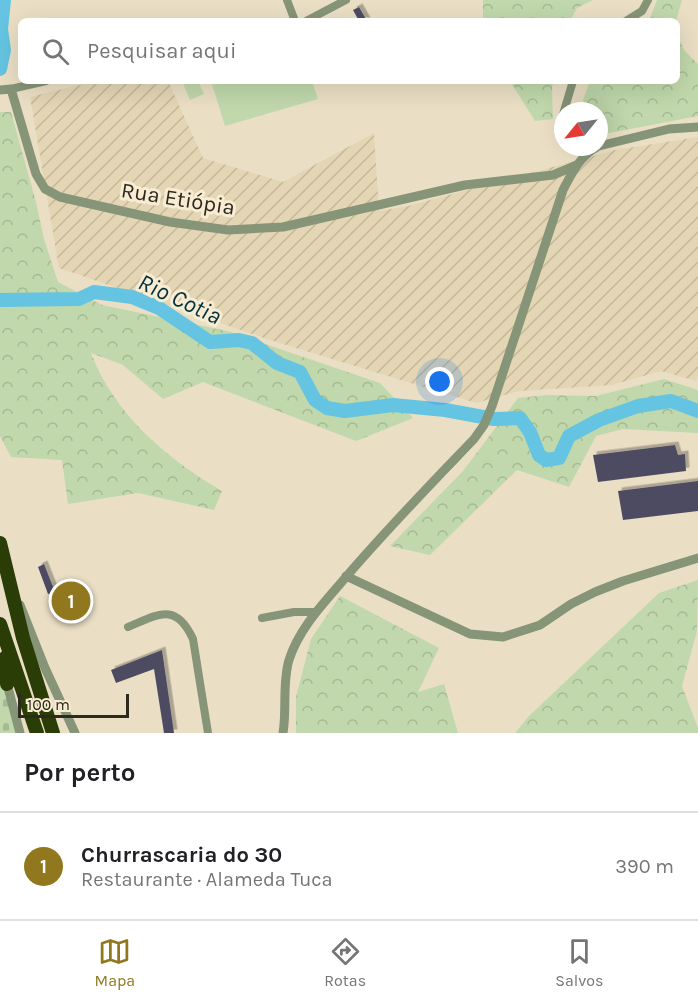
<!DOCTYPE html>
<html lang="pt">
<meta charset="utf-8">
<style>
:root{--surface:#fff;--page:#f2f2f2;--text:#202124;--muted:#757577;--line:#e0e0e0;--accent:#91771d}
body{margin:0;font-family:Karla,sans-serif;background:var(--page);color:var(--text)}
.compass{position:absolute;left:554px;top:102px;width:54px;height:54px;border-radius:50%;background:var(--surface);box-shadow:0 6px 24px #0002;rotate:240deg}
.scale{position:absolute;left:18px;bottom:15px;width:111px;box-sizing:border-box;padding-left:6px;border:3px solid #2d291f;border-top:0;font-size:16px;line-height:21px;white-space:nowrap;color:#2d291f;-webkit-text-stroke:4px #f8ecd2;paint-order:stroke}
.you{position:absolute;left:440px;top:382px;width:21px;height:21px;margin:-15px;border:4px solid #fff;border-radius:50%;background:#1a73e8;box-shadow:0 0 0 9px #1a73e833}
.badge{display:grid;place-items:center;width:39px;height:39px;border-radius:50%;background:var(--accent);color:#fff;font-size:20px;font-weight:700}
.pin{position:absolute;translate:-50% -50%;border:3px solid #fff;box-shadow:0 2px 6px #0006}
.list{margin:0;padding:0;list-style:none}
h2{display:flex;justify-content:space-between;align-items:center;height:78px;margin:0;padding:0 24px;font-size:26px}
h2 small{font-size:20px;font-weight:400;color:var(--muted)}
.list li{display:grid;grid-template-columns:39px 1fr auto;gap:18px;align-items:center;box-sizing:border-box;height:108px;padding:0 24px;border-top:2px solid var(--line)}
.list b{display:block;font-size:22px;white-space:nowrap}
.list p{margin:0;font-size:20px;white-space:nowrap;color:var(--muted)}
.list em{font-size:20px;font-style:normal;color:var(--muted)}
.icon{flex:none;width:33px;height:33px;fill:none;stroke:currentColor;stroke-width:2;stroke-linecap:round;stroke-linejoin:round}
.map{position:relative;flex:none;width:698px;height:733px;overflow:hidden}
.search{position:absolute;background:var(--surface);box-shadow:0 6px 24px #0002;left:18px;right:18px;top:18px;height:66px;display:flex;align-items:center;gap:15px;box-sizing:border-box;padding:0 21px;border-radius:9px;color:var(--muted);font-size:22px}
.sheet{height:186px;background:var(--surface)}
nav{display:flex;justify-content:space-around;align-items:center;box-sizing:border-box;height:84px;border-top:2px solid var(--line);background:var(--surface);font-size:16px;color:var(--muted)}
nav a{display:grid;justify-items:center;gap:3px}
nav .on{color:var(--accent)}
.map>svg:first-child{display:block}
.industrial{fill:url(#industrial-furrows)}
.grass{fill:#c0d8ab}
.forest{fill:url(#forest-crowns)}
.cemetery{fill:url(#cemetery-stones)}
.lines{fill:none;stroke-linecap:round;stroke-linejoin:round}
.river{stroke:#64c4e1;stroke-width:14}
.building{fill:#4e4c62;filter:url(#shadow)}
.minor{stroke:#869477;stroke-width:8}
.tertiary{stroke:#869477;stroke-width:9}
.motorway{stroke:#2a3d06;stroke-width:14}
.labels{text-anchor:middle;dominant-baseline:central;stroke-width:6;stroke-linejoin:round;paint-order:stroke}
.street-label{font-size:22px;fill:#2d291f;stroke:#f8ecd2}
.water-label{font-size:24px;font-style:italic;fill:#03323e;stroke:#f8ecd2}
</style>
<div class="map">
<svg width="698" height="733" viewBox="0 0 698 733">
<defs>
<pattern id="industrial-furrows" width="10" height="10" patternUnits="userSpaceOnUse" patternTransform="scale(1.5)"><rect width="10" height="10" fill="#e4d6b4"/><path d="M-1 1l2-2M0 10L10 0M9 11l2-2" fill="none" stroke="#c4b89a"/></pattern>
<pattern id="forest-crowns" width="20" height="18" patternUnits="userSpaceOnUse" patternTransform="scale(1.5)"><rect width="20" height="18" fill="#c0d8ab"/><path d="M2 6a3 3 0 1 1 6 0M12 15a3 3 0 1 1 6 0" fill="none" stroke="#a5b993"/></pattern>
<pattern id="cemetery-stones" width="16" height="16" patternUnits="userSpaceOnUse" patternTransform="scale(1.5)"><rect width="16" height="16" fill="#c0d8ab"/><path d="M2 7V4a2 2 0 0 1 4 0v3zM10 15v-3a2 2 0 0 1 4 0v3z" fill="#a5b993"/></pattern>
<filter id="shadow"><feDropShadow dx="3.5" dy="-3.5" stdDeviation="0" flood-color="#0004"/></filter>
</defs>
<rect width="100%" height="100%" fill="#eadfc5"/>
<path class="industrial" d="M 96,81 L 168,81 L 203,158 L 283,182 L 374,133 L 379,211 L 408,206 L 615,150 L 698,137 L 698,375 L 696,381 L 661,371 L 612,385 L 519,391 L 476,403 L 270,340 L 59,268 L 30,97 Z"/>
<path class="grass" d="M 182,81 L 198,81 L 204,94 L 190,100 Z
M 211,81 L 312,81 L 318,99 L 225,126 Z"/>
<path class="forest" d="M 483,0 L 593,0 L 577,8 L 570,21 L 483,21 Z
M 657,0 L 682,0 L 676,21 L 646,21 L 650,18 Z
M 677,34 L 684,50 L 698,64 L 698,116 L 599,135 L 599,111 L 587,111 L 583,100 L 590,81 L 677,81 Z
M 510,81 L 554,81 L 552,87 L 553,119 L 535,121 Z
M 0,112 L 11,112 L 36,202 L 44,239 L 58,282 L 102,305 L 227,331 L 380,383 L 413,418 L 356,441 L 203,382 L 163,399 L 123,365 L 91,353 C 114,414 167,459 222,491 L 214,510 L 138,493 L 68,504 L 62,460 L 11,457 L 0,436 Z
M 664,379 L 698,390 L 698,433 L 623,429 L 596,436 L 569,487 L 517,470 L 430,555 L 390,546 L 463,471 L 518,398 L 547,395 L 596,396 Z
M 698,580 L 697,631 L 682,686 L 698,728 L 698,733 L 515,733 L 529,716 L 659,593 Z
M 340,596 L 439,648 L 418,692 L 444,684 L 458,733 L 296,733 L 296,697 L 311,639 Z"/>
<path class="cemetery" d="M 0,671 L 17,733 L 0,733 Z"/>
<g class="lines">
<path class="river" d="M 0,69 L 4,50 L 1,29 L 4,0
M 0,300 L 79,299 L 94,292 L 132,297 L 159,308 L 210,342 L 239,340 L 252,343 L 277,363 L 300,372 L 315,400 L 327,408 L 345,411 L 393,405 L 445,410 L 494,419 L 520,418 L 530,432 L 539,455 L 546,460 L 559,458 L 569,436 L 599,420 L 638,406 L 671,401 L 698,411"/>
</g>
<path class="building" d="M 359,7 L 367,21 L 359,21 L 353,10 Z
M 675,445 L 678,455 L 685,454 L 686,471 L 598,482 L 593,455 Z
M 698,481 L 698,511 L 623,520 L 618,491 Z
M 44,564 L 55,592 L 48,594 L 38,567 Z
M 81,587 L 87,602 L 61,613 L 55,600 Z
M 162,650 L 174,733 L 164,733 L 154,669 L 116,683 L 111,670 Z"/>
<g class="lines">
<path class="minor" d="M 287,0 L 295,21
M 306,21 L 346,0
M 626,21 L 642,11 L 648,0
M 11,89 L 46,81
M 564,111 L 573,81
M 563,114 L 563,127
M 580,147 L 589,152
M 262,618 L 294,612 L 316,612
M 128,627 C 159,614 176,602 193,639 L 208,733"/>
<path class="tertiary" d="M 0,90 L 11,89 L 36,174 L 45,189 L 60,197 L 170,222 L 228,230 L 283,227 L 465,185 L 553,175 L 577,165
M 599,146 L 669,129 L 698,127
M 346,576 L 470,634 L 503,637 L 540,625 L 571,604 L 595,592 L 623,581 L 698,558
M 20,605 L 45,668 L 75,733
M 6,680 L 20,733
M 283,733 C 287,709 282,683 289,660 C 298,631 320,607 340,584 C 382,534 428,487 474,439 L 484,425 L 492,406 L 563,190 C 572,173 580,156 597,147"/>
<path class="motorway" d="M 0,543 L 23,638 L 53,733
M 0,624 L 37,733
M 6,657 L 7,684"/>
</g>
<g class="labels">
<g class="street-label">
<text transform="translate(178 199) rotate(9)">Rua Etiópia</text>
</g>
<g class="water-label">
<text transform="translate(180 299) rotate(25)">Rio Cotia</text>
</g>
</g>
</svg>
<svg class="compass" viewBox="-18 -18 36 36"><path d="M0-13l5 13h-10z" fill="#e53935"/><path d="M0 13l5-13h-10z" fill="#757577"/></svg>
<div class="scale">100 m</div>
<div class="you"></div>
<div class="pin badge" style="left:71px;top:601px">1</div>
<div class="search"><svg class="icon" aria-label="search" viewBox="0 0 24 24"><circle cx="10" cy="10" r="6"/><path d="M15 15l6 6"/></svg>Pesquisar aqui</div>
</div>
<section class="sheet">
<h2>Por perto<small></small></h2>
<ul class="list">
<li><span class="badge">1</span><div><b>Churrascaria do 30</b><p>Restaurante · Alameda Tuca</p></div><em>390 m</em></li>
</ul>
</section>
<nav>
<a class="on"><svg class="icon" aria-label="map" viewBox="0 0 24 24"><path d="M3 6l6-2 6 2 6-2v14l-6 2-6-2-6 2zM9 4v14M15 6v14"/></svg>Mapa</a>
<a><svg class="icon" aria-label="directions" viewBox="0 0 24 24"><path d="M12 3l9 9-9 9-9-9zM9 14v-3h6M13 9l2 2-2 2"/></svg>Rotas</a>
<a><svg class="icon" aria-label="saved" viewBox="0 0 24 24"><path d="M7 4h10v16l-5-4-5 4z"/></svg>Salvos</a>
</nav>
